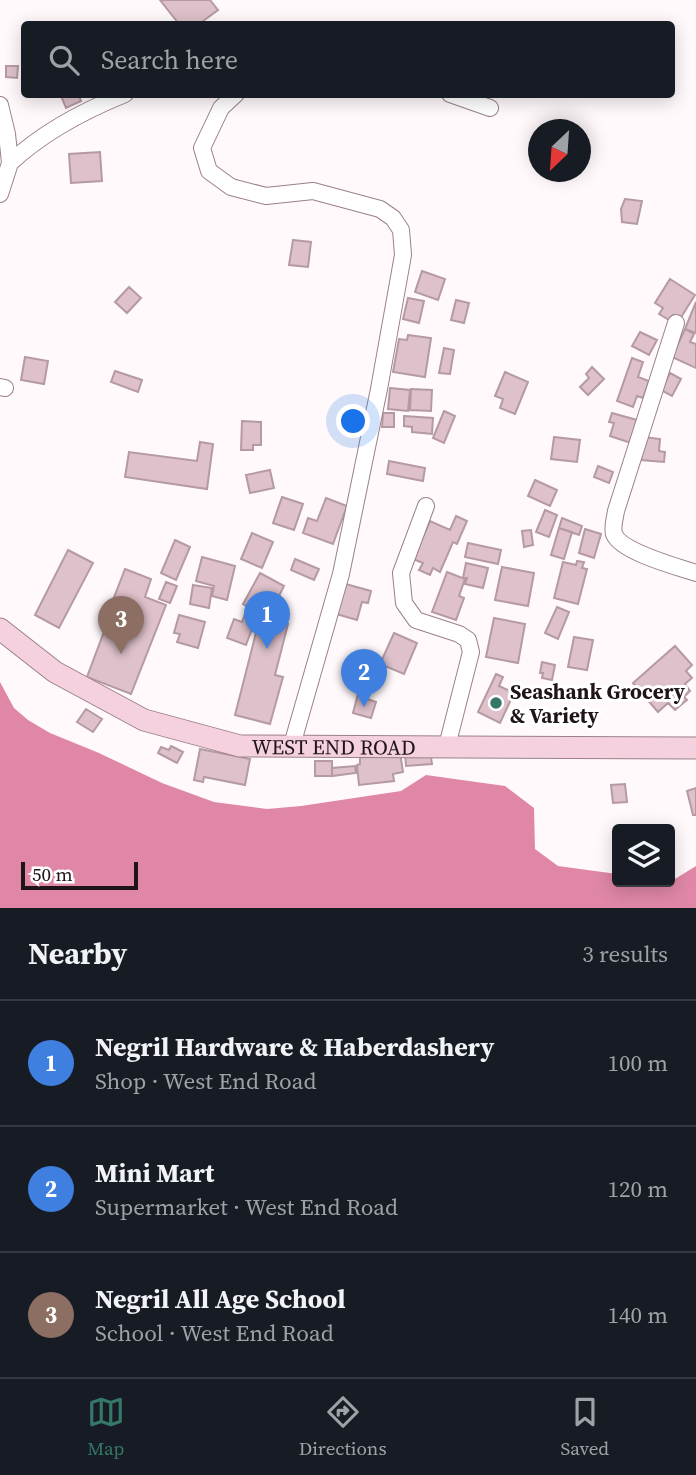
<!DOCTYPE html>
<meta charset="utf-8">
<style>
:root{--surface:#171b24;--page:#242831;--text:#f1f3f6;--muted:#9ea1a6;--line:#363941;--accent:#35786a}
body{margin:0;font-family:"Source Serif 4",serif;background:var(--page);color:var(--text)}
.controls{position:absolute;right:21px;bottom:21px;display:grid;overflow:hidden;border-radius:7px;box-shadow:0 4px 18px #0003}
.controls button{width:63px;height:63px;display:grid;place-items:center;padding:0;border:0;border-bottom:2px solid var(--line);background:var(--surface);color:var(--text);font:35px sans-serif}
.compass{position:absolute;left:528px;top:119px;width:63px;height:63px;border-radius:50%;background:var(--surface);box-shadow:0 4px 18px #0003;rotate:205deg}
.scale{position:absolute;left:21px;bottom:18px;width:117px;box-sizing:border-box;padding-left:7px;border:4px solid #1f1518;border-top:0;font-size:19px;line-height:24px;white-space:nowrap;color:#1f1518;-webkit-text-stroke:5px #fff;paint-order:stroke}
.you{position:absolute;left:354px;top:422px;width:24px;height:24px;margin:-18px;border:5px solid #fff;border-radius:50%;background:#1a73e8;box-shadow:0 0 0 10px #1a73e833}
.badge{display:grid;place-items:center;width:46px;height:46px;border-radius:50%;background:var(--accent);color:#fff;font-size:23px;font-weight:700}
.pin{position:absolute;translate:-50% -58px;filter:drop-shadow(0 2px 4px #0008)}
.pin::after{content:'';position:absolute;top:37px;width:24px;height:21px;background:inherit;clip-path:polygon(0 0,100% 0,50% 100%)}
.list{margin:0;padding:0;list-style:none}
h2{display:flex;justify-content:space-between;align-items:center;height:91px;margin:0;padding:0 28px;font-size:30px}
h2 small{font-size:23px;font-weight:400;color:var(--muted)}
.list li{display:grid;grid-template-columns:46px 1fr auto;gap:21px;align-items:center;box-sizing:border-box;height:126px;padding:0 28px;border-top:2px solid var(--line)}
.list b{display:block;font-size:26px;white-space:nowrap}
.list p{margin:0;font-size:23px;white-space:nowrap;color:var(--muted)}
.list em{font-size:23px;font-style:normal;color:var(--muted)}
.icon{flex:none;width:38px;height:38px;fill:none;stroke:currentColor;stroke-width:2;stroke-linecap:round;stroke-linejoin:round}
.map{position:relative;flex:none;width:696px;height:908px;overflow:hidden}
.search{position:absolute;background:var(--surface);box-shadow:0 4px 18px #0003;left:21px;right:21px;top:21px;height:77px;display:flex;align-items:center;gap:18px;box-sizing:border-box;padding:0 24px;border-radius:7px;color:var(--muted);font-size:26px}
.sheet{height:469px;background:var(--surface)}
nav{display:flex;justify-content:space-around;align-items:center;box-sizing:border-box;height:98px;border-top:2px solid var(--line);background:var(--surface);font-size:19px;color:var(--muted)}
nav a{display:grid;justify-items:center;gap:4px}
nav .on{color:var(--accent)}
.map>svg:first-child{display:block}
.water{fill:#e087a7}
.building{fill:#dec1ca;stroke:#b59aa2;stroke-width:2}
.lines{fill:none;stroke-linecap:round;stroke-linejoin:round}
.street-casing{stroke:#9a8088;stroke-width:18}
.secondary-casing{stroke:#9a8088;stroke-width:23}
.street{stroke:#fff;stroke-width:16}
.secondary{stroke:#f5d1e0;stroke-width:21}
.poi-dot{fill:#35786a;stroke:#fff;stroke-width:2.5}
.labels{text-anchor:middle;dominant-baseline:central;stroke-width:6;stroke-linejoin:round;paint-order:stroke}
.poi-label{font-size:21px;font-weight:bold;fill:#1f1518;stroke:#fff;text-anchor:start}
.street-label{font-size:21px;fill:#1f1518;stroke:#fff}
</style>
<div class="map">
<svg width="696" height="908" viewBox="0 0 696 908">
<rect width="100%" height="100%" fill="#fff9fb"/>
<path class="water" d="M 0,682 L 14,708 L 28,720 L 50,733 L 99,753 L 162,783 L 214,802 L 267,809 L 301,806 L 401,791 L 426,775 L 505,786 L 534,808 L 535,849 L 558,866 L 617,874 L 617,882 L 670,882 L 696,866 L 696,908 L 0,908 Z"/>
<path class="building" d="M 160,0 L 210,0 L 218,10 L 199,24 L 179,24 Z
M 6,66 L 18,66 L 17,78 L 6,77 Z
M 64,94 L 78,94 L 81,101 L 66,108 L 61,96 Z
M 100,152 L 102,181 L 71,183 L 69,154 Z
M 625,199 L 642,201 L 637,224 L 622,222 L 621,209 Z
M 293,240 L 311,242 L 308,267 L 289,265 Z
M 422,271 L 445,279 L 438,300 L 415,292 Z
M 670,279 L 695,295 L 680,319 L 673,315 L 669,320 L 659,314 L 663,308 L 655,303 Z
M 129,287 L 141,298 L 127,313 L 115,302 Z
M 408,298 L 424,301 L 419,323 L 403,319 Z
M 456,300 L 469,303 L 464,323 L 451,320 Z
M 696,302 L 696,333 L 685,329 Z
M 685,329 L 694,334 L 690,342 L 696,344 L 696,368 L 672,357 Z
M 640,332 L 657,340 L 649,355 L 632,346 Z
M 408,335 L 431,338 L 425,377 L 393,372 L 399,339 L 407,340 Z
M 444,348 L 454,350 L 450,374 L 439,373 Z
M 25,357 L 48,361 L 44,384 L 21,380 Z
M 632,358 L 643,362 L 638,377 L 649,381 L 643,398 L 637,396 L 633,407 L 617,401 Z
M 592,367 L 604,379 L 588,395 L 580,387 L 589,378 L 586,374 Z
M 115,371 L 142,380 L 138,392 L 111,382 Z
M 505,372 L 528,382 L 515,414 L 500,408 L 503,399 L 495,396 Z
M 670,373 L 681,379 L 672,396 L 661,390 Z
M 390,388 L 410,390 L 408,411 L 388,409 Z
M 411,389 L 432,390 L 431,411 L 410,410 Z
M 444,411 L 455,416 L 444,443 L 433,438 Z
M 383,413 L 394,413 L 394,427 L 382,427 Z
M 612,413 L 637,420 L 631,443 L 610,436 L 614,423 L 609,422 Z
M 404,416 L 433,418 L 432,434 L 412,432 L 412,427 L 404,426 Z
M 242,421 L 261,422 L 261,445 L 253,445 L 253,450 L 241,450 Z
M 554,437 L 580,440 L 577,462 L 551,459 Z
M 644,437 L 660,439 L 659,451 L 665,452 L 664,462 L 641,460 Z
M 200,442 L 213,444 L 207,489 L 125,477 L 129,452 L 197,461 Z
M 389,461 L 425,468 L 423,481 L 387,474 Z
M 598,466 L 613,472 L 609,483 L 594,477 Z
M 270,470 L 274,488 L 250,493 L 246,475 Z
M 535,480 L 557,490 L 550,506 L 528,496 Z
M 282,497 L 303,504 L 294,530 L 273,523 Z
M 326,498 L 347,506 L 333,544 L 303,533 L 308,518 L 317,521 Z
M 545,510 L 557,515 L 549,537 L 536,532 Z
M 456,516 L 467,521 L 457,544 L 453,542 L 440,572 L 433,568 L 430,575 L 419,570 L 423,563 L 413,559 L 430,521 L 450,530 Z
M 562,518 L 582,526 L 579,535 L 559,528 Z
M 559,528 L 572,532 L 564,559 L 551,555 Z
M 585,529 L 601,534 L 594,558 L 579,553 Z
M 531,530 L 533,545 L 524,547 L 522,531 Z
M 252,533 L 273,542 L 262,568 L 241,559 Z
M 175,540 L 190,547 L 176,580 L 161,573 Z
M 468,543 L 501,550 L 498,564 L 465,557 Z
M 68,550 L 93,563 L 59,628 L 35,615 Z
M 202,557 L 235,566 L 227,600 L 212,596 L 214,586 L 196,581 Z
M 295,559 L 319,569 L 314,580 L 291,570 Z
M 577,561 L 584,562 L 582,568 L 587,569 L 578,604 L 554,598 L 563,562 L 576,565 Z
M 466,563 L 488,568 L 483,588 L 465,584 L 467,578 L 463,578 Z
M 502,567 L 534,573 L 528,606 L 495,600 Z
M 125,569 L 151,579 L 145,597 L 166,605 L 131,694 L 87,677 L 105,629 L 111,631 L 116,616 L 108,613 Z
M 447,572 L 465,579 L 459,596 L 464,598 L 456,620 L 432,612 Z
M 260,573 L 284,586 L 275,604 L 259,596 L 252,609 L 243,604 Z
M 166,582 L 177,586 L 170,603 L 159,599 Z
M 342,583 L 371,591 L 368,603 L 362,602 L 357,620 L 333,613 Z
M 193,585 L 212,588 L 209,608 L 190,604 Z
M 557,607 L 569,612 L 558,639 L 545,633 Z
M 245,614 L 256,618 L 246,645 L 227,638 L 234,619 L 242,622 Z
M 179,615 L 205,622 L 198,648 L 177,642 L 180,634 L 174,633 Z
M 260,617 L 288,624 L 275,675 L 283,677 L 270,724 L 235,715 Z
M 494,618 L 525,624 L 518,663 L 486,657 Z
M 394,633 L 417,643 L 404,674 L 380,664 Z
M 574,637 L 593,640 L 587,670 L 568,667 Z
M 675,646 L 692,665 L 686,671 L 692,678 L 685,684 L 690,691 L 684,697 L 687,700 L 675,710 L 668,703 L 658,712 L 633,683 Z
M 542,662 L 555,665 L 552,680 L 542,678 L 543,673 L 540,673 Z
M 496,674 L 503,677 L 499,686 L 514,693 L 500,723 L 478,712 Z
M 359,690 L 366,691 L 364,698 L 376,702 L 371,718 L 353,713 Z
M 86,709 L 102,719 L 93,732 L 77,722 Z
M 171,746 L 183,752 L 177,763 L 158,753 L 161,747 L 169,750 Z
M 200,749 L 250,759 L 245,785 L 204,777 L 203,782 L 194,780 Z
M 430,750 L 432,764 L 406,766 L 405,752 Z
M 400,752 L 403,772 L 393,774 L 394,781 L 359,785 L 357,765 L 360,764 L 360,757 Z
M 315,761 L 332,761 L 332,776 L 315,776 Z
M 355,766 L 356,773 L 332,776 L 332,768 Z
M 625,784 L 627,802 L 613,803 L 611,785 Z
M 696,788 L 696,815 L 693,815 L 687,791 Z"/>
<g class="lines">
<defs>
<path id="street" d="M 236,94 L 221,108 L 202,148 L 209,171 L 231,187 L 266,196 L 313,191 L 380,209 L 393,218 L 401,230 L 403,255 L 379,389 L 341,574 L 292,745
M 450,94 L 490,108
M 0,105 L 7,134 L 10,163 L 0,194
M 10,163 C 43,132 83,111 125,94
M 676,323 L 616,511 C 615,518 612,527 614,534 C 621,552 678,567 696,573
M 0,387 L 5,388
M 426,506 L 401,573 L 404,603 L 416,620 L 459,634 L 468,640 L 471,652 L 447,746"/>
<g id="secondary">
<path id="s1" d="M 0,629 L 55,672 L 144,720 L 240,746 L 696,748"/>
</g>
</defs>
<use href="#street" class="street-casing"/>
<use href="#secondary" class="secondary-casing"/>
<use href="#street" class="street"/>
<use href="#secondary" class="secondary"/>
</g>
<circle class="poi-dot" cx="496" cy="703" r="7"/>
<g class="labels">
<g class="poi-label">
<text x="510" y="691">Seashank Grocery<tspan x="510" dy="24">&amp; Variety</tspan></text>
</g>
<g class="street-label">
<text stroke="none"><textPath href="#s1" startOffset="364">WEST END ROAD</textPath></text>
</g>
</g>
</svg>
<div class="controls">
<button><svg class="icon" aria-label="layers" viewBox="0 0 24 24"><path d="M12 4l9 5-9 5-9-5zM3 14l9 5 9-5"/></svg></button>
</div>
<svg class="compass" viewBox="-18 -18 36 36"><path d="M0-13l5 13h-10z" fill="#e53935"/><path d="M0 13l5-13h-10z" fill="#9ea1a6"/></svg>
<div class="scale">50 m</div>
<div class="you"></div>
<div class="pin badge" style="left:267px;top:649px;background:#3f7fe0">1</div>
<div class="pin badge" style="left:364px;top:707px;background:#3f7fe0">2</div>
<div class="pin badge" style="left:121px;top:654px;background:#8d6e63">3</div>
<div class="search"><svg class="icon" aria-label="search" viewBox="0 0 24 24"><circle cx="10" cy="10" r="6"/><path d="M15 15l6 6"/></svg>Search here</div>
</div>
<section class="sheet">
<h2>Nearby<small>3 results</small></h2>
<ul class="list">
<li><span class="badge" style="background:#3f7fe0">1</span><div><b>Negril Hardware &amp; Haberdashery</b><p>Shop · West End Road</p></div><em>100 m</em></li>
<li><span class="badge" style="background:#3f7fe0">2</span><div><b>Mini Mart</b><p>Supermarket · West End Road</p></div><em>120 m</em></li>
<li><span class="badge" style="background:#8d6e63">3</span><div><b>Negril All Age School</b><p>School · West End Road</p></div><em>140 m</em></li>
</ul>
</section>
<nav>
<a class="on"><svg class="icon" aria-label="map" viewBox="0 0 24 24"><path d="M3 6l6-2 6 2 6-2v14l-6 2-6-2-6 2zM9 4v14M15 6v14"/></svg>Map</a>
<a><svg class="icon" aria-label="directions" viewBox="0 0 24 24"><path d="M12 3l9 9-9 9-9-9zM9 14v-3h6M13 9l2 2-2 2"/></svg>Directions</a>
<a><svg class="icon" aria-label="saved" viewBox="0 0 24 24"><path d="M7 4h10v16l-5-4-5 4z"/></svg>Saved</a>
</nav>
